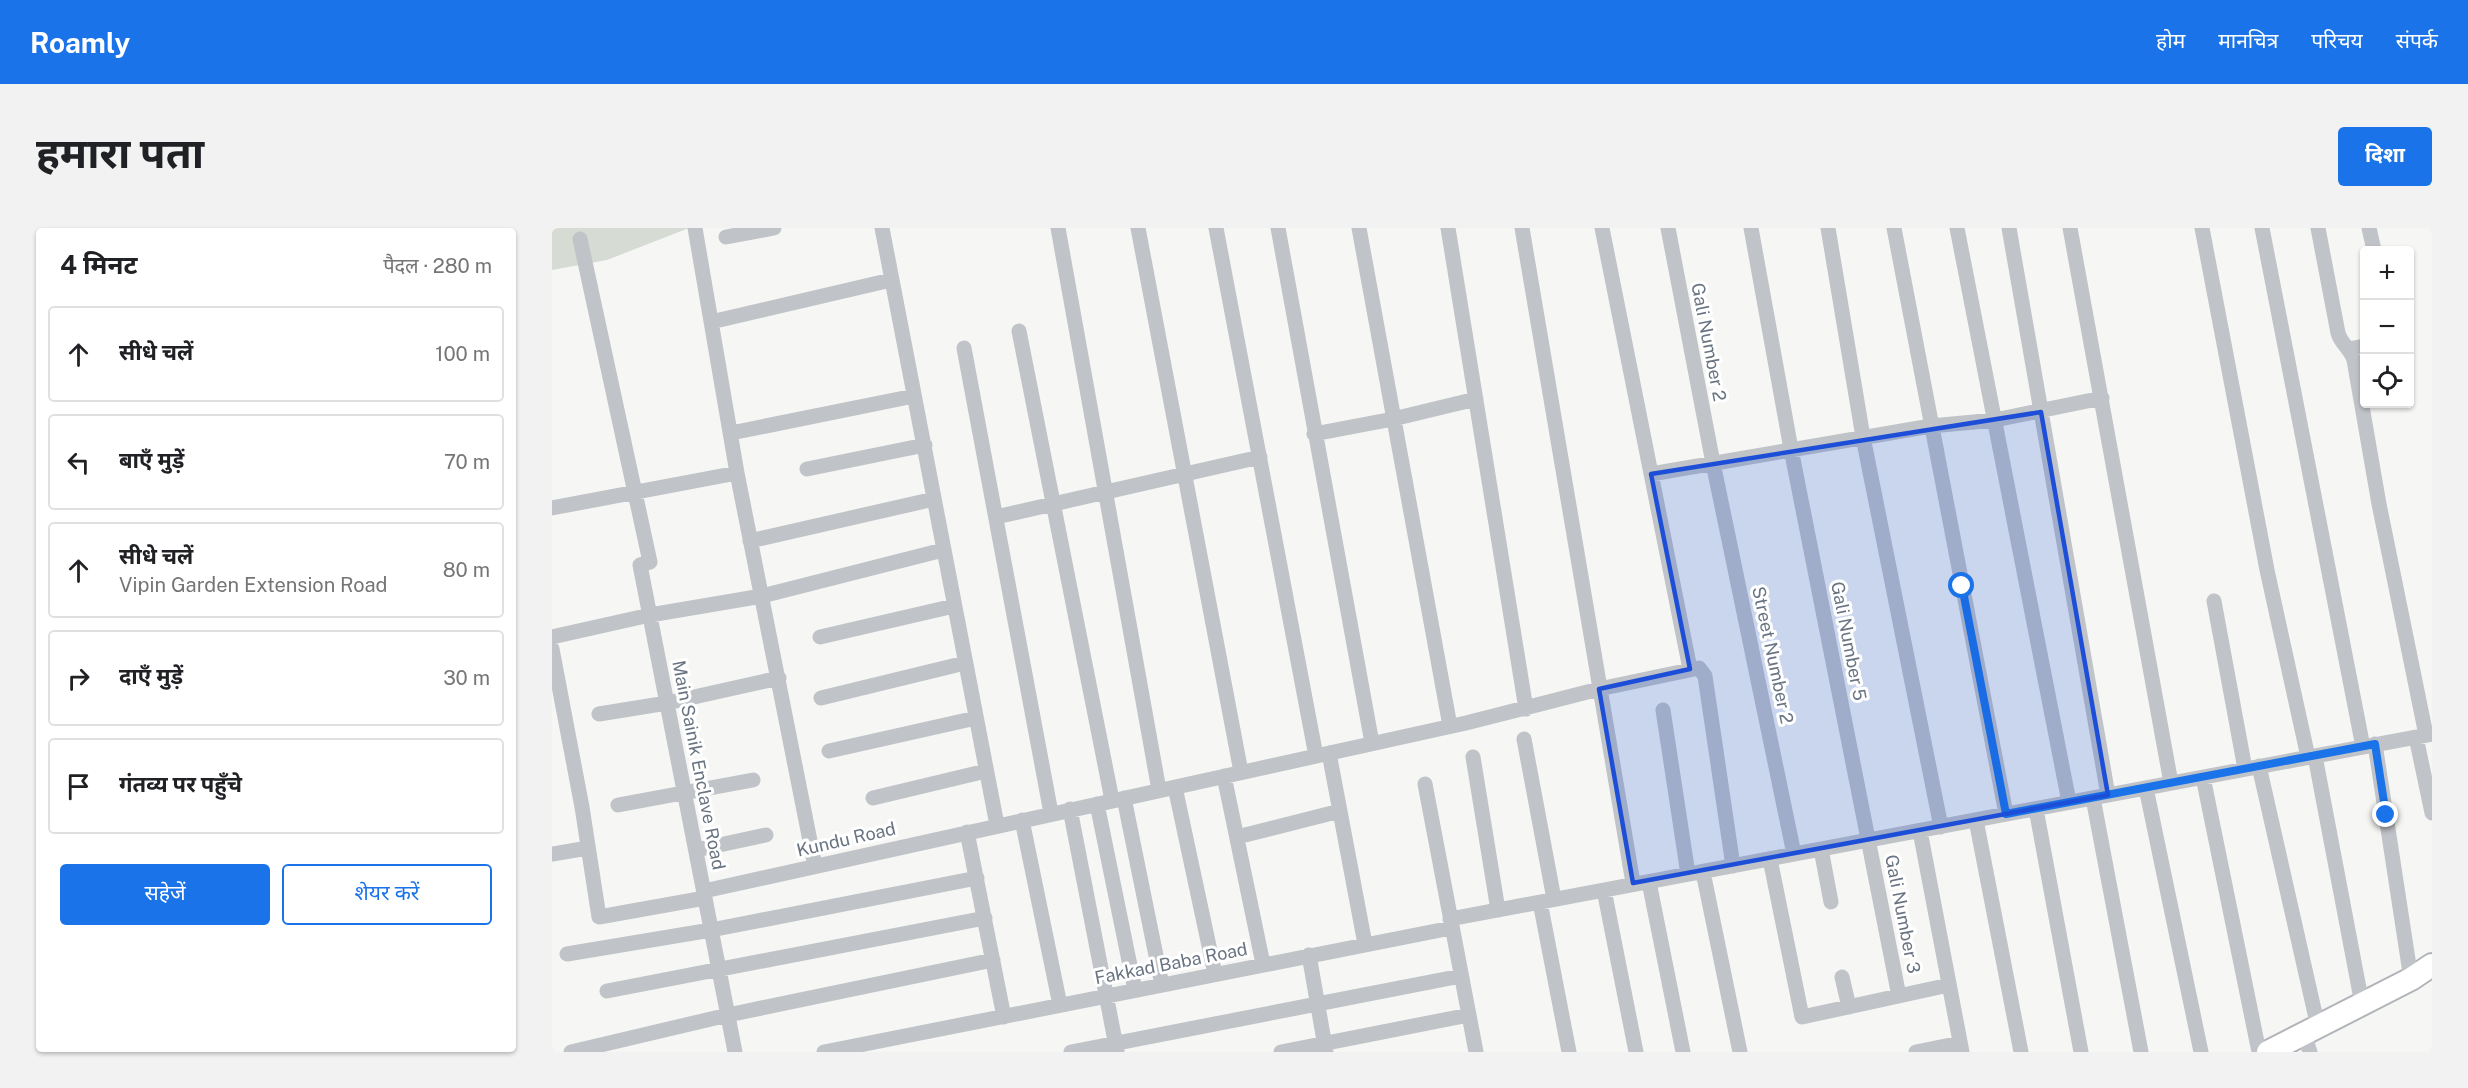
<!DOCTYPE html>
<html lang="hi">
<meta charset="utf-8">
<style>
:root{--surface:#fff;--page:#f2f2f2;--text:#202124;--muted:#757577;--line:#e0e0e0;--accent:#1a73e8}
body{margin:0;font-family:"Public Sans","Noto Sans Devanagari",sans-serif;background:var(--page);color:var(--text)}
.controls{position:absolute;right:18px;top:18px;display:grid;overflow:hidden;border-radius:6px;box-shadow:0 2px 4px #0004}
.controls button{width:54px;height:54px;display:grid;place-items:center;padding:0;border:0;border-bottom:2px solid var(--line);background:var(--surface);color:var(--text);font:30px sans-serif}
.stop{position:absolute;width:18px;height:18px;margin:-14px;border:4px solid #1a73e8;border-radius:50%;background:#fff}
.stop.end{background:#1a73e8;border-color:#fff;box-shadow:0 2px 6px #0008}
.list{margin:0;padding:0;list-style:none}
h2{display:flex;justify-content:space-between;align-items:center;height:78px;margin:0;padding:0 24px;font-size:26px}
h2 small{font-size:20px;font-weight:400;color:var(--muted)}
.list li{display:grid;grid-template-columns:39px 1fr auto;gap:18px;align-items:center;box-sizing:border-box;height:96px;margin:0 12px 12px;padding:0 12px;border:2px solid var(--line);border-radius:6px}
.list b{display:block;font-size:22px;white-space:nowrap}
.list p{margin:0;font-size:20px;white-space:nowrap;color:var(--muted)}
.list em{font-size:20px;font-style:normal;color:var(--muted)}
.actions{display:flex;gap:12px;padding:18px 24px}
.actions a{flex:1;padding:14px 0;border:2px solid var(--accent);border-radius:6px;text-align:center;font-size:21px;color:var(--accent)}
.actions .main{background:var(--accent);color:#fff}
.icon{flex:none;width:33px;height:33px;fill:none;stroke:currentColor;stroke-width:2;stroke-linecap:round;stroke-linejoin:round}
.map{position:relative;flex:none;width:1880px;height:824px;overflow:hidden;border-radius:6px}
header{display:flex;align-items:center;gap:36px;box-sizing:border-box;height:84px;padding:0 30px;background:var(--accent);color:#fff}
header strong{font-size:28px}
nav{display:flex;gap:33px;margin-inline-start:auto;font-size:21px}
.intro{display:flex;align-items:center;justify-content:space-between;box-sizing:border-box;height:144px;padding:0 36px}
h1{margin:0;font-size:42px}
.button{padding:15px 27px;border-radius:6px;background:var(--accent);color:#fff;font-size:21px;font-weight:700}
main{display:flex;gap:36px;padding:0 36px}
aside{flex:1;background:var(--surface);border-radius:6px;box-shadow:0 2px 4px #0004}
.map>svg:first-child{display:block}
.green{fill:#d6dbd4}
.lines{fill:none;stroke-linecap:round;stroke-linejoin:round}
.secondary-casing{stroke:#b1b5ba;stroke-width:26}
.street{stroke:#c0c3c7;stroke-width:15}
.secondary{stroke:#fff;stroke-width:22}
.route{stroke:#1a73e8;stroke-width:8}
.marked{fill:#1d4ed8;fill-opacity:0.2;stroke:#1d4ed8;stroke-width:4.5;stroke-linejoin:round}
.labels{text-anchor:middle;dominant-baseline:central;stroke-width:6;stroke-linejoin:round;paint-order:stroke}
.street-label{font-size:18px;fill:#697482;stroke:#fff}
</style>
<header>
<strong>Roamly</strong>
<nav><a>होम</a><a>मानचित्र</a><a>परिचय</a><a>संपर्क</a></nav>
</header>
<div class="intro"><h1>हमारा पता</h1><a class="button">दिशा</a></div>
<main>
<aside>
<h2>4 मिनट<small>पैदल · 280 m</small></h2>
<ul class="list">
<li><svg class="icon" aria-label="ahead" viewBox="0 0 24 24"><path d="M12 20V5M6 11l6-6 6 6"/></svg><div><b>सीधे चलें</b></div><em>100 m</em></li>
<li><svg class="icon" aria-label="left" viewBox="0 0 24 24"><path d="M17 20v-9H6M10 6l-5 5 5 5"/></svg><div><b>बाएँ मुड़ें</b></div><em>70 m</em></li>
<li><svg class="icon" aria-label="ahead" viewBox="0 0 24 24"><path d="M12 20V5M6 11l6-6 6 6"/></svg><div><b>सीधे चलें</b><p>Vipin Garden Extension Road</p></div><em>80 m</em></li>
<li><svg class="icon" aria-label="right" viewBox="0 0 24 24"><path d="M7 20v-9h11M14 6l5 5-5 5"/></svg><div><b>दाएँ मुड़ें</b></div><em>30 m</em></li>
<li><svg class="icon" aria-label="arrive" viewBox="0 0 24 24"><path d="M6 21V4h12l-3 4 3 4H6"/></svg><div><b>गंतव्य पर पहुँचे</b></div></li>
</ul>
<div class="actions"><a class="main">सहेजें</a><a>शेयर करें</a></div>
</aside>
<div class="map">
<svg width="1880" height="824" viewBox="0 0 1880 824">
<rect width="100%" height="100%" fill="#f6f7f4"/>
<path class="green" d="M 0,0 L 137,0 L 55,32 L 0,42 Z"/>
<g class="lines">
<defs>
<path id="secondary" d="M 1716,824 L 1859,751 L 1880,737"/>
</defs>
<use href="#secondary" class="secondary-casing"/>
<path class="street" d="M 143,0 L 185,245 L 263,638
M 330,0 L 445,597
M 506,0 L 607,562
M 586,0 L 689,544
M 664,0 L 764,528
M 726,0 L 820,515
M 807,0 L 898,498
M 896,0 L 974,481
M 970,0 L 1081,655
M 1050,0 L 1138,441
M 1116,0 L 1161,235 L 1242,626
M 1199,0 L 1239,221 L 1347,768
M 1276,0 L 1311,209 L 1389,599
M 1342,0 L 1454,586
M 1405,0 L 1517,574
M 1457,0 L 1556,567
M 1518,0 L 1619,555
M 1650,0 L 1715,342 L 1756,529
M 1710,0 L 1811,519
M 1766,0 L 1786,105 C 1789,116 1799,121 1802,132 L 1827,276 L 1874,507
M 1817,0 L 1822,22
M 174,9 L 222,0
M 28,11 L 98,334 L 88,337 L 183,824
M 159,94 L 339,52
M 467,103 L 560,572
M 412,120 L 499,585
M 1797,121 L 1812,118
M 179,205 L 362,168
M 762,206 L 841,191 L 924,171
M 255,241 L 373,217
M 1099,246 L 1379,198 L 1443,192 L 1550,170
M 0,280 L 185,245
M 444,289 L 708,229
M 198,313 L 382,271
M 1662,373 L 1693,541
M 0,409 L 98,387 L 210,368 L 391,322
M 268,409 L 402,378
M 0,421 L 30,579 L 47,689 L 153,670
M 269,470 L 413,435
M 1111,482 L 1136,646
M 47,486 L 115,475 L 227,450
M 1864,509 L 1880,585
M 972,511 L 1002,671
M 1823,516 L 1859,751
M 277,523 L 424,490
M 777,525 L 813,716
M 1763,528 L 1810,776
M 921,529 L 946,682
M 1707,538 L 1766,799
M 672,548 L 711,736
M 1651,549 L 1707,824
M 873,556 L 924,824
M 623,559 L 663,746
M 1594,560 L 1649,824
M 321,570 L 434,543
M 572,570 L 610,757
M 1541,570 L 1589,824
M 545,576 L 583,762
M 66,577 L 201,552
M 518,581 L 565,823
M 1484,581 L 1529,824
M 470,592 L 508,777
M 1424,592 L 1469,824
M 1368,603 L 1410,824
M 415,604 L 452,789
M 685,609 L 788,583
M 1269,621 L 1279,674
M 144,622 L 214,607
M 0,626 L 36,620
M 1218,631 L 1250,789 L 1397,757
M 1151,644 L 1188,824
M 1097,654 L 1131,824
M 1052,662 L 1084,824
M 152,663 L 914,495 L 1047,461 L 1147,440 L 1153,448 L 1181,638
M 988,674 L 1017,824
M 898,691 L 1880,506
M 15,726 L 159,702 L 425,650
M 757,727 L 774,824
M 1290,749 L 1297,779
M 55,763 L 433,690
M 1752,806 L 1758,824
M 19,824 L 176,787 L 441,732
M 272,824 L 899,700
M 519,824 L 909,748
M 729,824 L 917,787
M 1364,824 L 1408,815"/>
<use href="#secondary" class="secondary"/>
</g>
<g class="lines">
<path class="route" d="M 1410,358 L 1454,586 L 1823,516 L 1834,587"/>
</g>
<path class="marked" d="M 1489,184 L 1556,567 L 1081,655 L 1047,461 L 1138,441 L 1099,246 Z"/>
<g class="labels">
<g class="street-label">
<text transform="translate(1157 114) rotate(79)">Gali Number 2</text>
<text transform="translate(1297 413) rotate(79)">Gali Number 5</text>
<text transform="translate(1221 427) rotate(78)">Street Number 2</text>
<text transform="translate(147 537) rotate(79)">Main Sainik Enclave Road</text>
<text transform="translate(294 611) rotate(-13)">Kundu Road</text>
<text transform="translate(1351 686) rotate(79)">Gali Number 3</text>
<text transform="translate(619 735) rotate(-11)">Fakkad Baba Road</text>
</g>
</g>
</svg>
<div class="controls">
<button>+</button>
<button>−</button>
<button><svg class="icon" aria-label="locate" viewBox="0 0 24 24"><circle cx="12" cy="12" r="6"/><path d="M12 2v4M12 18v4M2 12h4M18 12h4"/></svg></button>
</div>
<div class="stop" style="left:1410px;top:358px"></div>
<div class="stop end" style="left:1834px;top:587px"></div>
</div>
</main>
